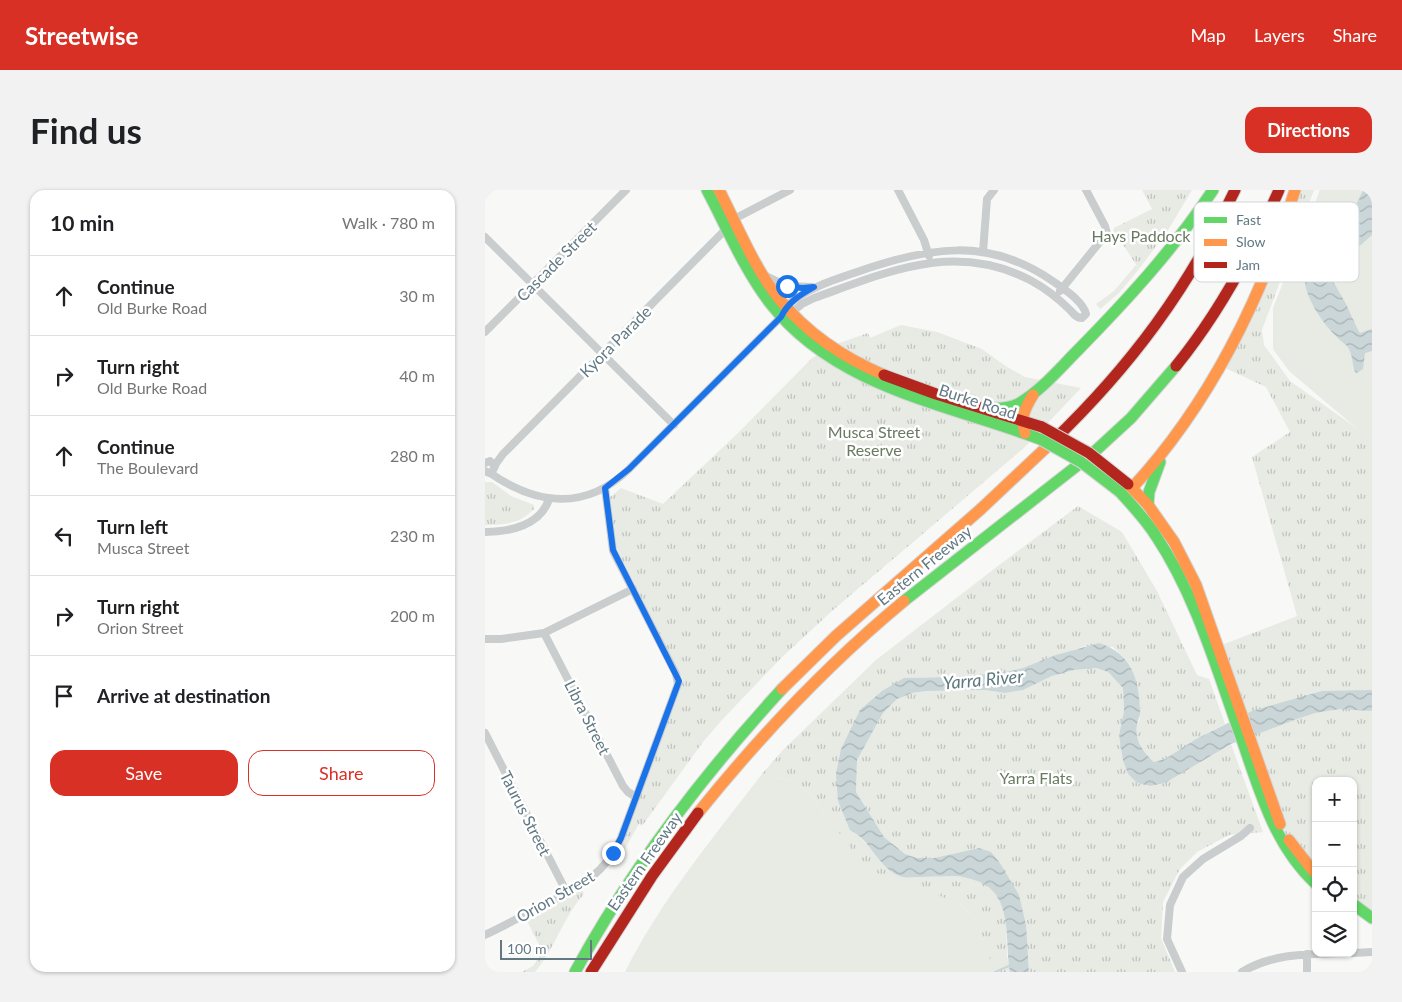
<!DOCTYPE html>
<meta charset="utf-8">
<style>
:root{--surface:#fff;--page:#f2f2f2;--text:#202124;--muted:#757577;--line:#e0e0e0;--accent:#d93025}
body{margin:0;font-family:Lato,sans-serif;background:var(--page);color:var(--text)}
.controls{position:absolute;right:15px;bottom:15px;display:grid;overflow:hidden;border-radius:10px;box-shadow:0 1px 4px #0004}
.controls button{width:45px;height:45px;display:grid;place-items:center;padding:0;border:0;border-bottom:1px solid var(--line);background:var(--surface);color:var(--text);font:25px sans-serif}
.scale{position:absolute;left:15px;bottom:12px;width:92px;box-sizing:border-box;padding-left:5px;border:2px solid #627984;border-top:0;font-size:14px;line-height:18px;white-space:nowrap;color:#627984;-webkit-text-stroke:4px #fff;paint-order:stroke}
.stop{position:absolute;width:15px;height:15px;margin:-11px;border:4px solid #1a73e8;border-radius:50%;background:#fff}
.stop.end{background:#1a73e8;border-color:#fff;box-shadow:0 1px 5px #0008}
.list{margin:0;padding:0;list-style:none}
h2{display:flex;justify-content:space-between;align-items:center;height:65px;margin:0;padding:0 20px;font-size:21px}
h2 small{font-size:16px;font-weight:400;color:var(--muted)}
.list li{display:grid;grid-template-columns:32px 1fr auto;gap:15px;align-items:center;box-sizing:border-box;height:80px;padding:0 20px;border-top:1px solid var(--line)}
.list b{display:block;font-size:19px;white-space:nowrap}
.list p{margin:0;font-size:16px;white-space:nowrap;color:var(--muted)}
.list em{font-size:16px;font-style:normal;color:var(--muted)}
.actions{display:flex;gap:10px;padding:15px 20px}
.actions a{flex:1;padding:11px 0;border:1px solid var(--accent);border-radius:15px;text-align:center;font-size:18px;color:var(--accent)}
.actions .main{background:var(--accent);color:#fff}
.icon{flex:none;width:28px;height:28px;fill:none;stroke:currentColor;stroke-width:2;stroke-linecap:round;stroke-linejoin:round}
.map{position:relative;flex:none;width:887px;height:782px;overflow:hidden;border-radius:15px}
header{display:flex;align-items:center;gap:30px;box-sizing:border-box;height:70px;padding:0 25px;background:var(--accent);color:#fff}
header strong{font-size:24px}
nav{display:flex;gap:28px;margin-inline-start:auto;font-size:18px}
.intro{display:flex;align-items:center;justify-content:space-between;box-sizing:border-box;height:120px;padding:0 30px}
h1{margin:0;font-size:35px}
.button{padding:12px 22px;border-radius:15px;background:var(--accent);color:#fff;font-size:18px;font-weight:700}
main{display:flex;gap:30px;padding:0 30px}
aside{flex:1;background:var(--surface);border-radius:15px;box-shadow:0 1px 4px #0004}
.map>svg:first-child{display:block}
.green{fill:#e8eae4}
.park{fill:url(#park-tufts)}
.water{fill:url(#water-waves)}
.lines{fill:none;stroke-linecap:round;stroke-linejoin:round}
.stream{stroke:#cad6d8;stroke-width:2}
.fast-casing{stroke:#d4d5d5;stroke-width:13}
.slow-casing{stroke:#d4d5d5;stroke-width:13}
.jam-casing{stroke:#d4d5d5;stroke-width:13}
.street{stroke:#cacdcd;stroke-width:8}
.fast{stroke:#63d668;stroke-width:11}
.slow{stroke:#ff974d;stroke-width:11}
.jam{stroke:#b3261e;stroke-width:11}
.fast-bridge-casing{stroke:#d4d5d5;stroke-width:13;stroke-linecap:butt}
.jam-bridge-casing{stroke:#d4d5d5;stroke-width:13;stroke-linecap:butt}
.fast-bridge{stroke:#63d668;stroke-width:11}
.jam-bridge{stroke:#b3261e;stroke-width:11}
.route{stroke:#1a73e8;stroke-width:6}
.labels{text-anchor:middle;dominant-baseline:central;stroke-width:5;stroke-linejoin:round;paint-order:stroke}
.park-label{font-size:16px;fill:#697a61;stroke:#fff}
.street-label{font-size:16px;fill:#627984;stroke:#fff}
.water-label{font-size:18px;font-style:italic;fill:#5d797e;stroke:#fff}
.key{fill:#fff;stroke:#d0d7da;stroke-width:1}
.key-label{font-size:14px;fill:#627984}
</style>
<header>
<strong>Streetwise</strong>
<nav><a>Map</a><a>Layers</a><a>Share</a></nav>
</header>
<div class="intro"><h1>Find us</h1><a class="button">Directions</a></div>
<main>
<aside>
<h2>10 min<small>Walk · 780 m</small></h2>
<ul class="list">
<li><svg class="icon" aria-label="ahead" viewBox="0 0 24 24"><path d="M12 20V5M6 11l6-6 6 6"/></svg><div><b>Continue</b><p>Old Burke Road</p></div><em>30 m</em></li>
<li><svg class="icon" aria-label="right" viewBox="0 0 24 24"><path d="M7 20v-9h11M14 6l5 5-5 5"/></svg><div><b>Turn right</b><p>Old Burke Road</p></div><em>40 m</em></li>
<li><svg class="icon" aria-label="ahead" viewBox="0 0 24 24"><path d="M12 20V5M6 11l6-6 6 6"/></svg><div><b>Continue</b><p>The Boulevard</p></div><em>280 m</em></li>
<li><svg class="icon" aria-label="left" viewBox="0 0 24 24"><path d="M17 20v-9H6M10 6l-5 5 5 5"/></svg><div><b>Turn left</b><p>Musca Street</p></div><em>230 m</em></li>
<li><svg class="icon" aria-label="right" viewBox="0 0 24 24"><path d="M7 20v-9h11M14 6l5 5-5 5"/></svg><div><b>Turn right</b><p>Orion Street</p></div><em>200 m</em></li>
<li><svg class="icon" aria-label="arrive" viewBox="0 0 24 24"><path d="M6 21V4h12l-3 4 3 4H6"/></svg><div><b>Arrive at destination</b></div></li>
</ul>
<div class="actions"><a class="main">Save</a><a>Share</a></div>
</aside>
<div class="map">
<svg width="887" height="782" viewBox="0 0 887 782">
<defs>
<pattern id="park-tufts" width="24" height="20" patternUnits="userSpaceOnUse" patternTransform="scale(1.25)"><rect width="24" height="20" fill="#e8eae4"/><path d="M3 7l-1-3M5 7V3M7 7l1-3M15 17l-1-3M17 17v-4M19 17l1-3" fill="none" stroke="#bfc2be"/></pattern>
<pattern id="water-waves" width="16" height="10" patternUnits="userSpaceOnUse" patternTransform="scale(1.25)"><rect width="16" height="10" fill="#cad6d8"/><path d="M0 5q4-4 8 0t8 0" fill="none" stroke="#a7b2b5"/></pattern>
</defs>
<rect width="100%" height="100%" fill="#f8f8f7"/>
<path class="green" d="M 835,0 L 887,0 L 887,249 L 875,241 L 804,181 L 788,159 L 788,118 Z
M 651,75 L 654,79 L 634,103 L 615,119 L 611,114 L 629,101 Z
M 277,584 L 304,590 L 324,603 L 342,627 L 453,703 L 476,715 L 493,733 L 510,782 L 140,782 C 176,710 228,648 277,584 Z"/>
<path class="park" d="M 657,0 L 707,0 L 683,40 L 654,79 L 635,50 L 628,47 L 629,38 L 667,19 Z
M 816,0 L 829,0 L 777,140 L 779,155 L 805,191 L 887,249 L 887,728 L 868,713 L 868,591 L 831,591 L 831,683 L 802,648 L 786,613 L 729,458 L 812,426 L 767,267 L 805,242 L 781,197 L 740,178 Z
M 416,135 L 452,142 L 497,159 L 522,177 L 540,187 L 596,198 L 539,258 L 348,420 L 296,468 L 236,531 L 218,552 L 157,636 L 154,634 L 138,662 L 134,659 L 195,501 L 197,491 L 132,360 L 124,308 L 136,298 L 178,314 L 253,243 L 327,168 L 354,153 L 383,143 L 385,148 Z
M 0,292 L 7,292 L 26,306 L 49,315 L 49,319 C 36,333 19,335 0,335 Z
M 593,316 L 637,342 L 672,401 L 712,485 L 724,489 L 740,534 L 711,549 L 680,569 L 669,572 C 659,563 649,549 652,535 C 653,532 655,530 655,527 C 656,518 650,482 644,474 C 640,468 633,462 628,457 L 600,456 L 538,478 L 516,483 L 463,487 L 419,488 L 356,559 L 371,642 L 400,677 L 418,687 L 474,686 L 496,691 L 504,697 L 513,706 L 518,715 L 521,731 L 522,765 L 525,782 L 509,782 L 493,733 L 476,715 L 455,706 L 392,683 L 370,664 L 324,603 L 304,590 L 277,584 L 298,560 L 391,470 L 509,379 Z
M 611,478 L 623,482 L 638,498 L 639,521 L 634,545 L 643,584 L 652,593 L 665,596 L 680,593 L 746,554 L 778,642 L 744,645 L 712,662 L 695,679 L 678,712 L 676,748 L 690,782 L 544,782 L 543,765 L 515,673 L 506,663 L 493,658 L 449,668 L 432,668 L 420,664 L 399,647 L 371,602 L 372,570 L 398,523 L 412,509 L 427,503 L 441,501 L 500,500 L 520,503 L 538,500 L 567,486 L 589,480 Z
M 97,699 L 99,704 C 78,727 70,759 50,782 L 37,782 L 48,776 L 58,762 L 42,731 Z"/>
<path class="water" d="M 878,0 L 887,0 L 887,45 L 847,80 L 845,86 L 861,114 L 873,140 L 875,143 L 887,139 L 887,161 L 880,163 L 878,179 L 872,183 L 870,182 C 867,174 868,164 862,156 C 859,153 854,150 851,146 C 839,135 822,110 820,93 C 819,85 825,71 830,65 C 847,44 868,26 878,0 Z
M 614,453 C 646,463 654,488 655,520 C 656,526 653,529 652,535 C 649,550 659,563 669,572 L 680,569 L 711,549 L 767,521 L 837,501 L 887,500 L 887,521 L 855,519 L 830,523 L 812,529 L 746,554 L 680,593 L 665,596 L 652,593 L 643,584 L 638,570 L 634,545 L 639,521 L 638,498 L 623,482 L 611,478 L 589,480 L 567,486 L 538,500 L 520,503 L 500,500 L 441,501 L 427,503 L 412,509 L 398,523 L 372,570 L 371,602 L 399,647 L 420,664 L 432,668 L 449,668 L 494,658 L 506,662 L 515,673 L 534,705 L 541,735 L 544,782 L 525,782 C 519,747 530,700 486,689 C 481,688 476,686 471,686 C 459,686 446,687 433,687 C 429,687 422,688 418,687 C 394,681 386,649 365,640 L 353,611 L 351,584 L 356,559 L 375,520 L 397,501 L 419,488 L 463,487 L 516,483 L 538,478 L 571,465 Z"/>
<g class="lines">
<path class="stream" d="M 510,782 L 524,776"/>
<defs>
<path id="fast" d="M 222,0 C 242,38 259,79 285,113 C 350,197 461,214 555,249
M 499,217 C 510,219 522,219 533,214 C 556,201 574,179 593,160 C 642,110 689,59 728,0
M 635,302 C 648,316 661,330 671,346 C 711,406 731,477 755,544 C 774,598 788,654 831,694
M 663,315 L 664,302 L 675,272
M 419,411 L 607,264 L 646,228 L 691,176
M 868,714 L 887,728
M 90,782 C 146,679 218,585 297,499"/>
<path id="slow" d="M 234,0 C 253,37 269,78 295,110 C 323,144 359,168 399,185
M 540,243 C 535,228 540,218 548,205
M 643,294 L 663,315 L 689,352 L 711,395 L 795,634
M 647,298 C 724,215 777,108 810,0
M 297,499 L 351,446 L 497,318 L 567,252
M 213,623 C 275,546 343,474 419,411
M 804,650 L 828,681"/>
<path id="jam" d="M 691,176 C 734,123 767,62 794,0
M 399,185 L 451,204 L 557,237
M 567,252 C 646,176 703,99 750,0
M 106,782 L 167,686 L 213,623"/>
</defs>
<use href="#fast" class="fast-casing"/>
<use href="#slow" class="slow-casing"/>
<use href="#jam" class="jam-casing"/>
<path class="street" d="M 413,0 L 439,50 L 444,66
M 0,3 L 3,0
M 249,29 L 305,0
M 0,47 L 189,235
M 498,62 L 502,9 L 509,0
M 281,86 L 302,96 L 327,97
M 575,101 L 622,43 L 620,36 L 601,0
M 301,116 C 323,98 345,91 372,82 C 443,57 504,46 569,92 C 580,100 598,111 601,124 L 597,128 C 591,128 589,124 585,120 C 573,108 560,98 545,90 C 469,51 403,82 329,108 L 317,114 L 306,123
M 0,142 L 141,0
M 0,273 L 5,271 L 10,276 L 7,282 L 4,283 L 0,281
M 10,275 L 18,264 L 242,38
M 5,283 C 52,315 101,321 144,279 L 296,127
M 0,342 C 25,342 56,335 64,309
M 59,443 L 138,596 L 143,602 L 151,607
M 0,449 L 16,449 L 59,443 L 148,399
M 0,543 L 82,703
M 0,745 C 19,736 37,726 55,717 C 90,699 120,686 136,648 L 193,494 L 191,484 L 128,361 L 120,298
M 868,763 L 887,762
M 822,764 L 822,782
M 697,782 L 682,749 L 685,715 L 698,687 L 718,669 L 756,646 L 765,638
M 757,782 C 786,764 821,764 853,763"/>
<use href="#fast" class="fast"/>
<use href="#slow" class="slow"/>
<use href="#jam" class="jam"/>
<defs>
<path id="fast-bridge" d="M 555,249 L 596,272 L 635,302"/>
<path id="jam-bridge" d="M 557,237 L 604,263 L 643,294"/>
</defs>
<use href="#fast-bridge" class="fast-bridge-casing"/>
<use href="#jam-bridge" class="jam-bridge-casing"/>
<use href="#fast-bridge" class="fast-bridge"/>
<use href="#jam-bridge" class="jam-bridge"/>
</g>
<g class="lines">
<path class="route" d="M 128,663 L 136,648 L 194,491 L 128,360 L 120,298 L 144,279 L 296,127 C 303,112 315,105 329,97 L 317,98 L 302,96"/>
</g>
<g class="labels">
<g class="park-label">
<text x="656" y="45">Hays Paddock</text>
<text x="389" y="241">Musca Street<tspan x="389" dy="18">Reserve</tspan></text>
<text x="551" y="587">Yarra Flats</text>
</g>
<g class="street-label">
<text transform="translate(71 71) rotate(-45)">Cascade Street</text>
<text transform="translate(130 151) rotate(-45)">Kyora Parade</text>
<text transform="translate(493 211) rotate(18)">Burke Road</text>
<text transform="translate(439 375) rotate(-39)">Eastern Freeway</text>
<text transform="translate(103 527) rotate(63)">Libra Street</text>
<text transform="translate(41 623) rotate(63)">Taurus Street</text>
<text transform="translate(159 671) rotate(-55)">Eastern Freeway</text>
<text transform="translate(70 706) rotate(-30)">Orion Street</text>
</g>
<g class="water-label">
<text transform="translate(498 489) rotate(-5)">Yarra River</text>
</g>
</g>
<rect x="709" y="12" width="165" height="80" rx="8" class="key"/>
<rect x="719" y="27" width="23" height="6" fill="#63d668"/>
<rect x="719" y="49" width="23" height="7" fill="#ff974d"/>
<rect x="719" y="72" width="23" height="6" fill="#b3261e"/>
<g class="key-label">
<text x="751" y="35">Fast</text>
<text x="751" y="57">Slow</text>
<text x="751" y="80">Jam</text>
</g>
</svg>
<div class="controls">
<button>+</button>
<button>−</button>
<button><svg class="icon" aria-label="locate" viewBox="0 0 24 24"><circle cx="12" cy="12" r="6"/><path d="M12 2v4M12 18v4M2 12h4M18 12h4"/></svg></button>
<button><svg class="icon" aria-label="layers" viewBox="0 0 24 24"><path d="M12 4l9 5-9 5-9-5zM3 14l9 5 9-5"/></svg></button>
</div>
<div class="scale">100 m</div>
<div class="stop" style="left:302px;top:96px"></div>
<div class="stop end" style="left:128px;top:663px"></div>
</div>
</main>
